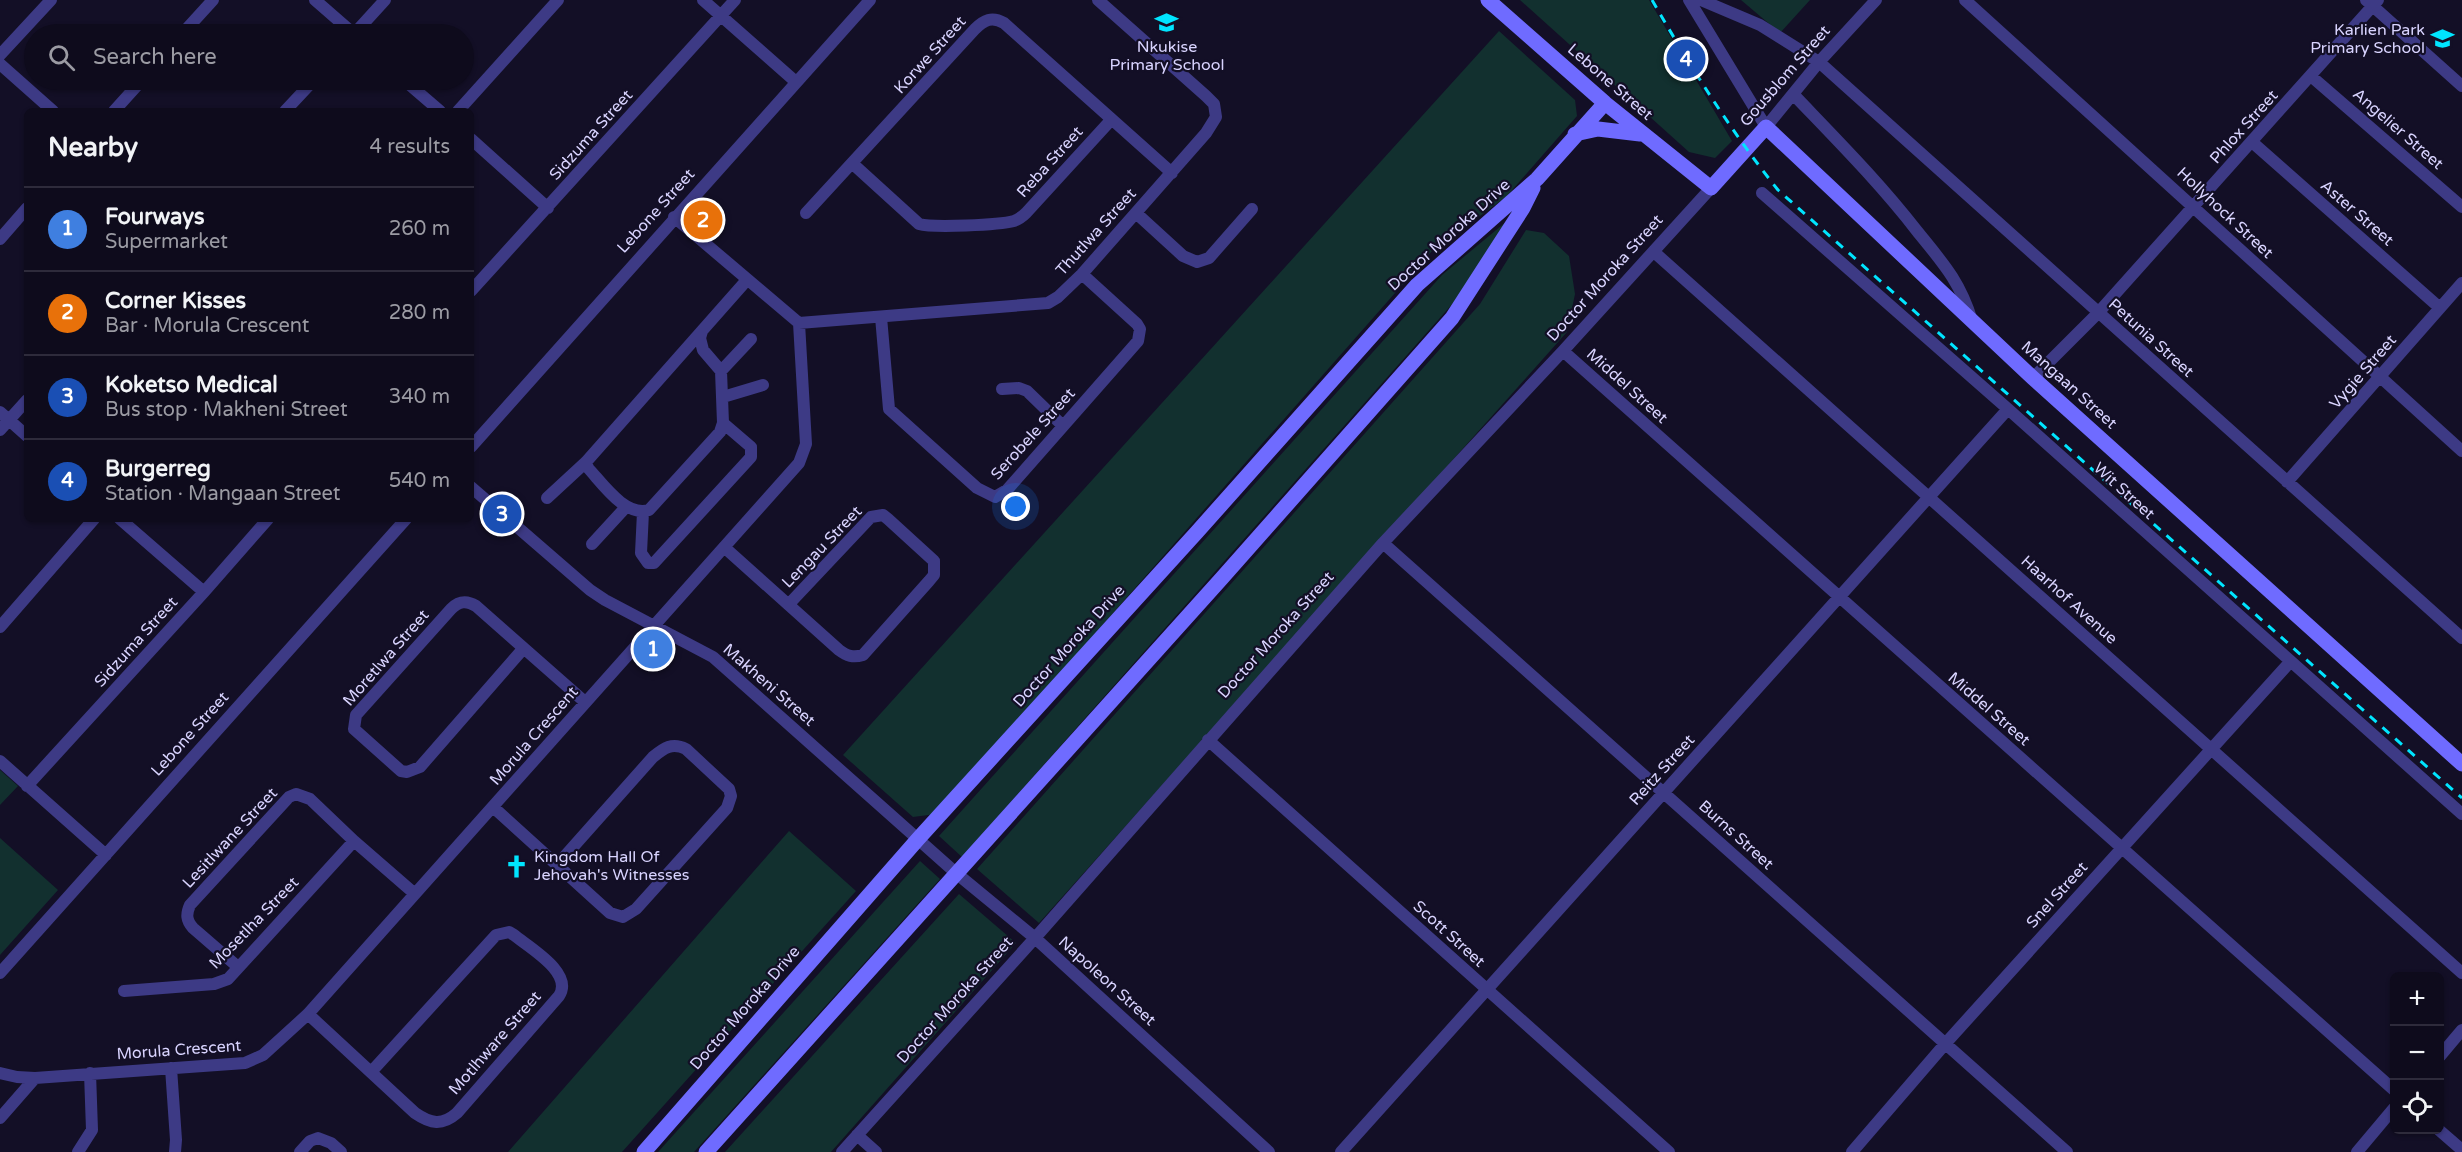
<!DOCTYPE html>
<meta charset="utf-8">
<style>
:root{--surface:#0e0b1c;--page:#1c1929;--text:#f1f3f6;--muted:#9b9ba3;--line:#2e2b3b;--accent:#00e5ff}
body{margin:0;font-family:"Varela Round",sans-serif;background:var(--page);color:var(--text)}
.controls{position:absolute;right:18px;bottom:18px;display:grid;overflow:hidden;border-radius:9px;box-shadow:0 2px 4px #0004}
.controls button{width:54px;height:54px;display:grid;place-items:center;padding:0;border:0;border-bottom:2px solid var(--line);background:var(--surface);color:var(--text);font:30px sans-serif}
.you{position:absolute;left:1016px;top:507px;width:21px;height:21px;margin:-15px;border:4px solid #fff;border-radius:50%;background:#1a73e8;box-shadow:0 0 0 9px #1a73e833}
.badge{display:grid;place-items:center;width:39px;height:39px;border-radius:50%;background:var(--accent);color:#fff;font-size:20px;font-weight:700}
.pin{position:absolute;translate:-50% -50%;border:3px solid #fff;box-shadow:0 2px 6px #0006}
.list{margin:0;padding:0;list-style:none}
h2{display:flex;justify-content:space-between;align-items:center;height:78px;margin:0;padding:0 24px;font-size:26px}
h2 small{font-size:20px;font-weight:400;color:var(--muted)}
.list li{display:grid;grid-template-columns:39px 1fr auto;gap:18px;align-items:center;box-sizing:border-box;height:84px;padding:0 24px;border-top:2px solid var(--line)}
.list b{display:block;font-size:22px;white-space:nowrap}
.list p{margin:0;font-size:20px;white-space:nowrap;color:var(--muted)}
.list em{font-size:20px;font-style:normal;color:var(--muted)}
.icon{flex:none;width:33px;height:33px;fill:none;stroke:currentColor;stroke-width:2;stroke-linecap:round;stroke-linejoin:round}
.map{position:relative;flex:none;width:2462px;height:1152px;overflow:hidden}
.search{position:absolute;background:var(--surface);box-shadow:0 2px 4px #0004;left:24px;top:24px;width:450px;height:66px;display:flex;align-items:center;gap:15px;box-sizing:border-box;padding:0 21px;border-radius:33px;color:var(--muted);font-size:22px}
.panel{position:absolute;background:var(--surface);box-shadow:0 2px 4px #0004;left:24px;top:108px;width:450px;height:414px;border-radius:9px}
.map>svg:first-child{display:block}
.green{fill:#12302f}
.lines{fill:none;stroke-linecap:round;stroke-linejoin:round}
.street{stroke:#3d3a85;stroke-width:12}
.secondary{stroke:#6f6bff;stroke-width:15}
.rail{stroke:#00e5ff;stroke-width:3;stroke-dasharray:9 8;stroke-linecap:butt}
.labels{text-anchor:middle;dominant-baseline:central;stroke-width:4.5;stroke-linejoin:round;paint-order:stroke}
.poi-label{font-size:16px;fill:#d9d4ff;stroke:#130f26;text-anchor:end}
.street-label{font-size:16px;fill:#d9d4ff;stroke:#130f26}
</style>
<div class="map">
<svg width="2462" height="1152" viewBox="0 0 2462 1152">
<rect width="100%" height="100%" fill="#130f26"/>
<path class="green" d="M 1520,0 L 1649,0 L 1732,141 L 1715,158 L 1689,152 Z
M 1741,0 L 1810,0 L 1780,33 Z
M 1499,31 L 1575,100 L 1577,116 L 1506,197 L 1432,251 L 936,814 L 913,817 L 843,755 Z
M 1507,221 L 1462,293 L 962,857 L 939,836 L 1442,275 Z
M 1526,230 L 1544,233 L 1569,256 L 1575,294 L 1567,332 L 1039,923 L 977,869 L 1480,304 Z
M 0,770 L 18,786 L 0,805 Z
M 789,831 L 856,891 L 622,1152 L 508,1152 Z
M 0,838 L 58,890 L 0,955 Z
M 920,861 L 940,879 L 694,1152 L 658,1152 Z
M 959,894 L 1016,943 L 831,1152 L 725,1152 Z"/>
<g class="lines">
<path class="street" d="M 315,0 L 354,34
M 703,0 L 796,82
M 1689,0 L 1766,127 L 1819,62 L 1876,0
M 1701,0 L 1760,25 L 1819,62 L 2462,638
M 1965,0 L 2462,451
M 2366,0 L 2462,86
M 182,34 L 213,0
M 354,34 L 385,0
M 0,55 L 51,0
M 0,64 L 53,111
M 2312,77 L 2462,207
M 404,80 L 440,111
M 1793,94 C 1836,139 1879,182 1917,231 C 1942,262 1960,281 1972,321
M 114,111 L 142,80
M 285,111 L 314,80
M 458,111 L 558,0
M 471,139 L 548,208
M 2252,142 L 2440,308
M 853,164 L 919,224 C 933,228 999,225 1014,221 C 1019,219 1022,217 1026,213 L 1111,120
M 1762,193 L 2008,409 L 2462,814
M 806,213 L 975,29 C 984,20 992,16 1004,23 L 1172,173
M 1136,213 L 1183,256 L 1197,262 L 1209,258 L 1252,209
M 0,239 L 27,208
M 1654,252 L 2462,973
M 471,291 L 735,0
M 881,317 L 889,409 L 977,488 L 995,497 L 1007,490 L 1138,341 L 1140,329 L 1137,324 L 1082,274
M 799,323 L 1048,303 L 1058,297 L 1082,274 L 1206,133 L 1216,117 L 1214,104 L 1206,96 L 1098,0
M 1563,351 L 2394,1090
M 721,371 L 751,339
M 2033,378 L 2098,313 L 2378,0
M 1002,389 L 1019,388 L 1027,391 L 1062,425
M 723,397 L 763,385
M 0,412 L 27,436
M 0,430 L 27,400
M 471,447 L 870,0
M 586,462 L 588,468 C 603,484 625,517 649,510 L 720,432 L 723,423 L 721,371 L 703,350 L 700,338 L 702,331
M 2287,482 L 2462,283
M 471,487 L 590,590 L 605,600 L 713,657 L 956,873 L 1035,938 L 1269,1152
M 547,498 L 586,462 L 746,281
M 643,512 L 641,553 L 648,563 L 654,563 L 751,457 L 751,447 L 723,423
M 120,519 L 204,592
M 1383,543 L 2067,1152
M 592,544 L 626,507
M 724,547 L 839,650 C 847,656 853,658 863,655 L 929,581 L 934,575 L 934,561 L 888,519 L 883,515 L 871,517 L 789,604
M 0,627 L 94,519
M 523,649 L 420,767 L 407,772 L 401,771 L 354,729 L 356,715 L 451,609 C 459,601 466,600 476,606 L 585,702
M 1208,740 L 1669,1152
M 0,761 L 106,855
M 27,786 L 204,592 L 268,519
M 493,807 L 610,913 L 623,917 L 636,909 L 727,808 L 731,796 L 729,789 L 686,749 C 672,742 664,748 653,757 L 557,865
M 238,967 L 193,928 C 186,920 186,914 190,905 L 289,797 L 296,794 L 310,799 L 354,841 L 415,894
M 0,973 L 406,519
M 124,991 L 214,984 L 228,979 L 354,841
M 308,1014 L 415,1113 C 431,1124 442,1126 457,1113 L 559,996 C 574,973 530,948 514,935 L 509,932 L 496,935 L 372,1071
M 2440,1056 L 2462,1030
M 171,1068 L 176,1140 L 175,1152
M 0,1073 L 17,1077 L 35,1078 L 245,1063 L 263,1055 L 308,1014 L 799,463 L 806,444 L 799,323 L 674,217
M 0,1118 L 35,1078
M 2439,1130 L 2462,1150
M 857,1135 L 876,1152
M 78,1152 L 92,1130 L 90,1073
M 300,1152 L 310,1141 L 318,1138 L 331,1143 L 341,1152
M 842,1152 L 1035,938 L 1383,543 L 1563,351 L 1711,188
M 1341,1152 L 2008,409
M 1852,1152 L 1945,1044 L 2290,662
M 2357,1152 L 2394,1108"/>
<path class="secondary" d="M 1488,0 L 1605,103 L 1711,188 L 1766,127 L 2033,378 L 2462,764
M 1575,134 L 1598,129 L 1640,134
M 644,1152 L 918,839 L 1197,532 L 1417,285 L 1537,179 L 1605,103
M 706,1152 L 1222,578 L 1452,318 L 1523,208 L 1533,188"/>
<path class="rail" d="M 1652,0 C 1690,66 1730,130 1778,190 L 2462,798"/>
</g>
<defs>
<symbol id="school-bare" viewBox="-9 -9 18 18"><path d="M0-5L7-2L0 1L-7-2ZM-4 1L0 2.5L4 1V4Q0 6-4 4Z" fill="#00e5ff" stroke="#130f26" stroke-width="2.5" paint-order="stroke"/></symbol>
<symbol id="church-bare" viewBox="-9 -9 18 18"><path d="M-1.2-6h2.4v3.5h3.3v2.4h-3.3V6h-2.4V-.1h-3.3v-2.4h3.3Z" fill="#00e5ff" stroke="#130f26" stroke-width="2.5" paint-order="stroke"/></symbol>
</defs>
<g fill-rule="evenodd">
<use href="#school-bare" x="1150" y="6" width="33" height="33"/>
<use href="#school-bare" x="2426" y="22" width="33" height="33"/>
<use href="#church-bare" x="500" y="850" width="33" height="33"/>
</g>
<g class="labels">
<g class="poi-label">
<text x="2425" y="30">Karlien Park<tspan x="2425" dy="18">Primary School</tspan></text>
<text x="1167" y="47" text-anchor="middle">Nkukise<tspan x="1167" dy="18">Primary School</tspan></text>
<text x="534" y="857" text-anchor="start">Kingdom Hall Of<tspan x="534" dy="18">Jehovah's Witnesses</tspan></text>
</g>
<g class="street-label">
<text transform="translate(930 55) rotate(-48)">Korwe Street</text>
<text transform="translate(1785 76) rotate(-49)">Gousblom Street</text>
<text transform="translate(1610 82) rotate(41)">Lebone Street</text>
<text transform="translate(2244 127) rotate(-48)">Phlox Street</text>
<text transform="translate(2398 129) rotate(41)">Angelier Street</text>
<text transform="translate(591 135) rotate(-48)">Sidzuma Street</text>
<text transform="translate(1050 162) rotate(-48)">Reba Street</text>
<text transform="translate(656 211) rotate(-48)">Lebone Street</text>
<text transform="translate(2225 213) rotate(43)">Hollyhock Street</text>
<text transform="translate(2357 213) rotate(41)">Aster Street</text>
<text transform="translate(1096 232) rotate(-48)">Thutlwa Street</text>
<text transform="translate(1449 235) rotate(-42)">Doctor Moroka Drive</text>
<text transform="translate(1605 278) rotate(-48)">Doctor Moroka Street</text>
<text transform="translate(2151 338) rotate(42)">Petunia Street</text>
<text transform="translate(2363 372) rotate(-49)">Vygie Street</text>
<text transform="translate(2069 385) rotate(42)">Mangaan Street</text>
<text transform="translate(1627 386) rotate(42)">Middel Street</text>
<text transform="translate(1033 434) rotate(-48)">Serobele Street</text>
<text transform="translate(2124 491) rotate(42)">Wit Street</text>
<text transform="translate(822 547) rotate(-46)">Lengau Street</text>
<text transform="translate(2069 600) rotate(42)">Haarhof Avenue</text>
<text transform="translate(1276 635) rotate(-48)">Doctor Moroka Street</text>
<text transform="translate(136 642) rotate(-48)">Sidzuma Street</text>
<text transform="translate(1069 646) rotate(-48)">Doctor Moroka Drive</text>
<text transform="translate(386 658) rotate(-49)">Moretlwa Street</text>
<text transform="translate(769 685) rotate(41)">Makheni Street</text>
<text transform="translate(1989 709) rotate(41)">Middel Street</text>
<text transform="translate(190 734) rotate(-48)">Lebone Street</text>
<text transform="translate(534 736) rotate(-49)">Morula Crescent</text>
<text transform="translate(1662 770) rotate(-48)">Reitz Street</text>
<text transform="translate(1736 835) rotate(42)">Burns Street</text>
<text transform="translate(230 838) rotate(-47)">Lesitlwane Street</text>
<text transform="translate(2057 895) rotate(-48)">Snel Street</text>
<text transform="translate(254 923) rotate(-46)">Mosetlha Street</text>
<text transform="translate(1449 934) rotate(42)">Scott Street</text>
<text transform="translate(1107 981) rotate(42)">Napoleon Street</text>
<text transform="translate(955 1000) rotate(-48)">Doctor Moroka Street</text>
<text transform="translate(745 1008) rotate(-49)">Doctor Moroka Drive</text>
<text transform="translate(495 1043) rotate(-49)">Motlhware Street</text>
<text transform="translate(179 1050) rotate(-4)">Morula Crescent</text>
</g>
</g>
</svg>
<div class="controls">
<button>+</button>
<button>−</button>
<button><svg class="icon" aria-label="locate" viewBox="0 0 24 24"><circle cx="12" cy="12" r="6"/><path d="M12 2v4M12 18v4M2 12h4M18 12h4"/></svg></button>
</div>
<div class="you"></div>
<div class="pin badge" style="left:653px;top:649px;background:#3f7fe0">1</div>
<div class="pin badge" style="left:703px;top:220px;background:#e8710a">2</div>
<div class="pin badge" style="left:502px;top:514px;background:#1a4fb4">3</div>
<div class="pin badge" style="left:1686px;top:59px;background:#1a4fb4">4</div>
<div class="search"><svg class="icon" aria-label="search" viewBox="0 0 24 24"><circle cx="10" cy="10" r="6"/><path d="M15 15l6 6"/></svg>Search here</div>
<section class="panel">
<h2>Nearby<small>4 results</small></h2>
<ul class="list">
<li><span class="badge" style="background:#3f7fe0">1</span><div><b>Fourways</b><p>Supermarket</p></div><em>260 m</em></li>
<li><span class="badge" style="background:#e8710a">2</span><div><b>Corner Kisses</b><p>Bar · Morula Crescent</p></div><em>280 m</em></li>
<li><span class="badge" style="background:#1a4fb4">3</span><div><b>Koketso Medical</b><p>Bus stop · Makheni Street</p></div><em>340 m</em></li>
<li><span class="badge" style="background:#1a4fb4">4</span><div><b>Burgerreg</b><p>Station · Mangaan Street</p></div><em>540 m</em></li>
</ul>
</section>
</div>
